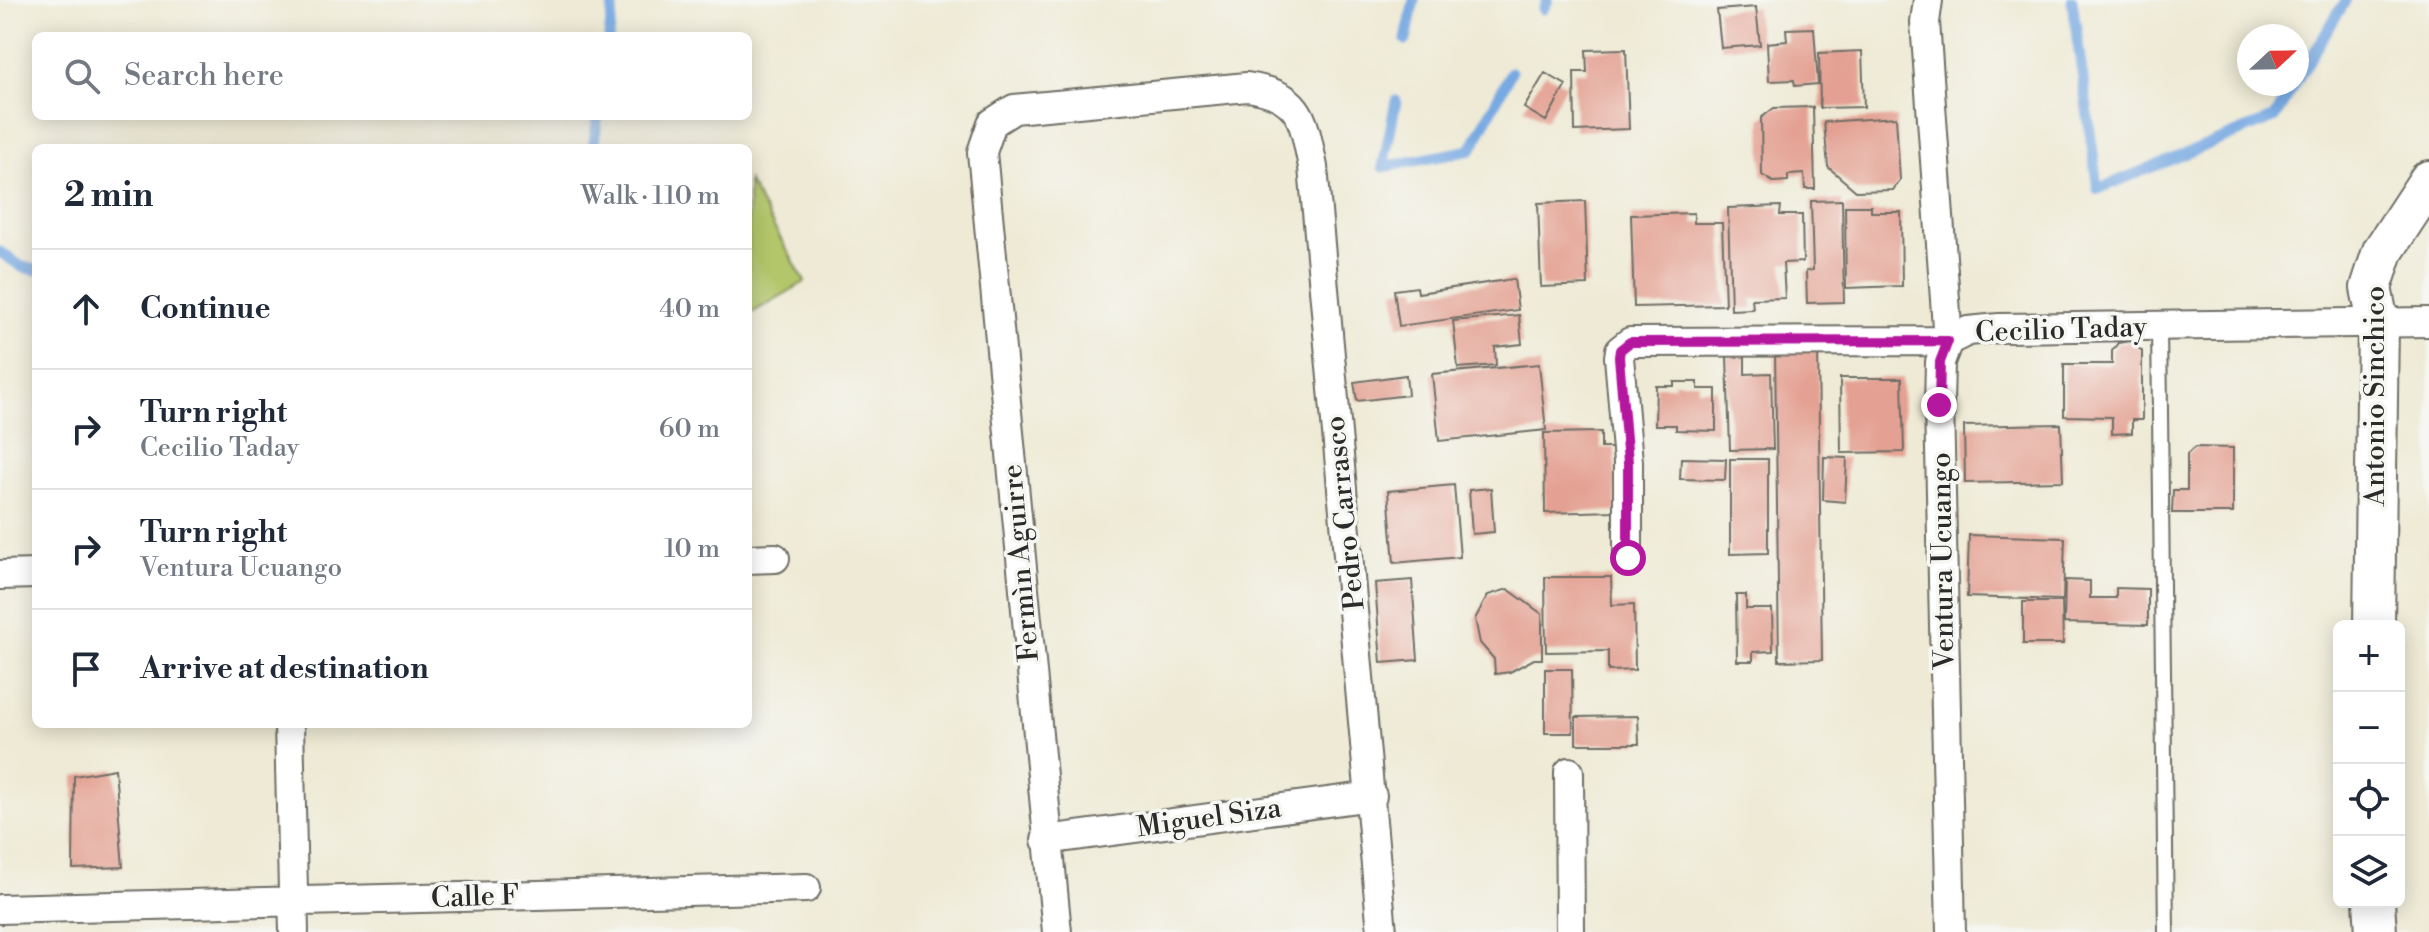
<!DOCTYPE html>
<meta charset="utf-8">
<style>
:root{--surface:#fff;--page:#f6f6f7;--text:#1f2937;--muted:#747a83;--line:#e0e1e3}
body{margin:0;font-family:"Libre Bodoni",serif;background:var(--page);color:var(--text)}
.controls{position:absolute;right:24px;bottom:24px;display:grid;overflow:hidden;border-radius:12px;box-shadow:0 4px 20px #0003}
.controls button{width:72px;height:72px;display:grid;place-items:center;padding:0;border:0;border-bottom:2px solid var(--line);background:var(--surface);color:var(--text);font:40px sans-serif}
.compass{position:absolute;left:2237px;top:24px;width:72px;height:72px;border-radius:50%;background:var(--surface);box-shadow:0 4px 20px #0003;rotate:68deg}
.stop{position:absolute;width:24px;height:24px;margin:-18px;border:6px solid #b5179e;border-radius:50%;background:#fff}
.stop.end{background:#b5179e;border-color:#fff;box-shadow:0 2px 8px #0008}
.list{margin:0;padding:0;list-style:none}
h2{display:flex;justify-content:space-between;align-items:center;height:104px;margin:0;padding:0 32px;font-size:34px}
h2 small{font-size:26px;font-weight:400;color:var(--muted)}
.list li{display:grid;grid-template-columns:52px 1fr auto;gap:24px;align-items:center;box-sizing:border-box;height:120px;padding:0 32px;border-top:2px solid var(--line)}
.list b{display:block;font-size:30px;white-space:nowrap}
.list p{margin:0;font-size:26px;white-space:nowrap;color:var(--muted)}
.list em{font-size:26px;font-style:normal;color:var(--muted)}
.icon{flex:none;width:44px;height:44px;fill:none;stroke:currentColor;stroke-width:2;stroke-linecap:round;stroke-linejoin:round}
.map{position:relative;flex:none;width:2429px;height:932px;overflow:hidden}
.search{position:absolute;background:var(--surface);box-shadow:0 4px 20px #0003;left:32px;top:32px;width:720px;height:88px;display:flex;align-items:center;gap:20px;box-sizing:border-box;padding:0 28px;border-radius:12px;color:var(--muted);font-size:30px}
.panel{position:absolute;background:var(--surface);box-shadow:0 4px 20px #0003;left:32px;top:144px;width:720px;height:584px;border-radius:12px}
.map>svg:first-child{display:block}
.green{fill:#b3c66a;stroke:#6f784a;stroke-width:2}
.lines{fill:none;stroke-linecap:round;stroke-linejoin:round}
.stream{stroke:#77a9e2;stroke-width:11}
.building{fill:#e4a193}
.lane-casing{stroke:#6f6e66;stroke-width:18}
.street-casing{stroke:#6f6e66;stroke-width:32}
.secondary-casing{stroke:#6f6e66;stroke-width:44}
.lane{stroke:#fff;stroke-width:14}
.street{stroke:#fff;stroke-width:28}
.secondary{stroke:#fff;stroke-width:40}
.route{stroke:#b5179e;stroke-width:10}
.labels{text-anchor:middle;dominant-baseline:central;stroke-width:7;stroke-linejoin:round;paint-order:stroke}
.street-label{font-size:28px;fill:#2b2b2b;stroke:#f6f6f2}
</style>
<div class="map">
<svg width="2429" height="932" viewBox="0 0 2429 932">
<rect width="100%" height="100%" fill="#f6f6f2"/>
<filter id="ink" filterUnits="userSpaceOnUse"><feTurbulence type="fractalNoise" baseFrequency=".0125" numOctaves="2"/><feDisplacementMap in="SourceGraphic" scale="16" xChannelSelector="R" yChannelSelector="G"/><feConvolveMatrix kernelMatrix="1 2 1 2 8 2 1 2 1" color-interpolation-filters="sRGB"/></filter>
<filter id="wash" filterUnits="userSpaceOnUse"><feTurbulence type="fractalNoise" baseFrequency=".006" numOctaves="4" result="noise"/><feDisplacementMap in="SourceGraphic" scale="32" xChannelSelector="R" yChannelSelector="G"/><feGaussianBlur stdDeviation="1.8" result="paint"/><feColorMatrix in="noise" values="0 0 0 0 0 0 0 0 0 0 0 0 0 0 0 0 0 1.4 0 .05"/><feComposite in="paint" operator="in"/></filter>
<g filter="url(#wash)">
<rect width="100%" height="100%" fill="#eeead5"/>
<path class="green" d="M 748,181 L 805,282 L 748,315 Z"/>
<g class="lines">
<path class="stream" d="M 2072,0 L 2098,189 L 2274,118 L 2295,84
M 1543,9 L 1548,0
M 609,36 L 614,0
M 1406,40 L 1414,0
M 2297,80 L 2346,0
M 1396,101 L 1383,167 L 1471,150 L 1511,72
M 593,148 L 598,116
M 0,252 L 22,267 L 36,270"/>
</g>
<g id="blocks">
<path class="building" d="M 1756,7 L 1760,45 L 1721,48 L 1717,10 Z
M 1814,28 L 1818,84 L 1795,86 L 1794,80 L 1769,81 L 1767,43 L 1787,41 L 1786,29 Z
M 1626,49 L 1629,129 L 1575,131 L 1574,72 L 1587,72 L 1586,50 Z
M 1862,51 L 1864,107 L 1820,108 L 1819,53 Z
M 1545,73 L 1566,85 L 1546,121 L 1524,108 Z
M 1813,107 L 1815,189 L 1805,189 L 1804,174 L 1788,175 L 1788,181 L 1773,182 L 1762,175 L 1761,118 L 1774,108 Z
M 1896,117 L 1900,180 L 1893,190 L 1856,191 L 1828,167 L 1824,122 Z
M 1842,200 L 1844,302 L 1807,303 L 1806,271 L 1813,270 L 1811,201 Z
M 1585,201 L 1588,285 L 1541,287 L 1538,203 Z
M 1781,206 L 1780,215 L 1802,215 L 1803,262 L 1783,263 L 1785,298 L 1752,299 L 1753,309 L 1731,310 L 1728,208 Z
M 1845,206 L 1871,206 L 1871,212 L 1901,212 L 1902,286 L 1846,288 Z
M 1694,213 L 1694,223 L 1722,223 L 1725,305 L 1634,307 L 1631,215 Z
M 1514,279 L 1518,310 L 1399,326 L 1394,290 L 1417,287 L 1418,293 Z
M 1519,315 L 1522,344 L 1495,347 L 1496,365 L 1458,368 L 1453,321 Z
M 2130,341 L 2142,351 L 2142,420 L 2132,420 L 2132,433 L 2112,434 L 2112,417 L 2064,416 L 2064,364 L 2112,364 L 2112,351 L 2118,343 Z
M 1775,349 L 1818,349 L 1822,660 L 1779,661 Z
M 1727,356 L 1745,356 L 1745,374 L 1771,373 L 1773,449 L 1730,450 Z
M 1539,364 L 1546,430 L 1439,441 L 1432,374 Z
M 1406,375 L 1408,395 L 1357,401 L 1354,382 Z
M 1840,378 L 1902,378 L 1904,452 L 1841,453 Z
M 1674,382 L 1698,382 L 1698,389 L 1716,389 L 1716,431 L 1676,430 L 1676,425 L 1655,425 L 1656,386 L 1674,386 Z
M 2061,424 L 2063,481 L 1965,483 L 1964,426 Z
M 1601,432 L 1601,448 L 1615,448 L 1616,511 L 1545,513 L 1544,433 Z
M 2195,447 L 2233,448 L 2233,513 L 2172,513 L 2173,490 L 2187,490 L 2187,454 Z
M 1824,457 L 1847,458 L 1845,502 L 1823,500 Z
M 1681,458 L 1726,459 L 1725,480 L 1680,479 Z
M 1730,459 L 1768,459 L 1768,553 L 1730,554 Z
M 1454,485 L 1460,557 L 1394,563 L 1388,491 Z
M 1491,488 L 1494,532 L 1472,534 L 1469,490 Z
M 1969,535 L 2065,538 L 2063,600 L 1967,597 Z
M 1545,577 L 1611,577 L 1612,605 L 1634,604 L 1635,670 L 1608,671 L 1608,651 L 1546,652 Z
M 1412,580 L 1418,660 L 1381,663 L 1375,583 Z
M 2065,580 L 2090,581 L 2090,598 L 2116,598 L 2116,588 L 2148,589 L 2148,625 L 2064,623 Z
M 1508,589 L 1542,614 L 1542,659 L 1534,659 L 1510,672 L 1495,674 L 1494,659 L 1480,643 L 1475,619 L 1488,595 Z
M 1736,595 L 1746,595 L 1746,609 L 1772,609 L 1773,651 L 1753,652 L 1753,661 L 1737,661 Z
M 2023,602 L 2062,602 L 2063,644 L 2023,644 Z
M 1545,669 L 1572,669 L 1573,733 L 1545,733 Z
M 1638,716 L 1639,744 L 1576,744 L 1576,717 Z
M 115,769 L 123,867 L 73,869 L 74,776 Z"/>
</g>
</g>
<g filter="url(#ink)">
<use href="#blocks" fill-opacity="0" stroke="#6f6e66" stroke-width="2"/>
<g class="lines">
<defs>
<path id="lane" d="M 2159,326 L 2166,932"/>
<path id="street" d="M 1928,0 L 1925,22 L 1948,341 L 1940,362 L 1939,405 L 1951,932
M 1628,558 L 1628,462 L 1619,357 L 1620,350 L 1630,342 L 1948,341 L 1968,331 L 1999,328 L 2429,322
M 748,559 L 775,558
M 0,575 L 36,574
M 289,724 L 294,932
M 1569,772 L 1570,932
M 1046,840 L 1372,796
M 0,909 L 806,888
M 1057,932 L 982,152 L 992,123 L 1014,109 L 1247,87 C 1302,95 1303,118 1313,167 L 1382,932"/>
<path id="secondary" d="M 2374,626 L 2378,322 L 2371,288 L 2383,251 L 2429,181
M 2374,902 L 2376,932"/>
</defs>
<use href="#lane" class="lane-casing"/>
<use href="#street" class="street-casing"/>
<use href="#secondary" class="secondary-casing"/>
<use href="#lane" class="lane"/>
<use href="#street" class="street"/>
<use href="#secondary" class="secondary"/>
</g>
</g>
<g class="lines" filter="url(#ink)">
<path class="route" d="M 1628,558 L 1628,462 L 1619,357 L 1620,350 L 1630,342 L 1948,341 L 1940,362 L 1939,405"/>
</g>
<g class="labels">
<g class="street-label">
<text transform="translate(2061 330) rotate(-2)">Cecilio Taday</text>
<text transform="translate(2375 396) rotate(-90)">Antonio Sinchico</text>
<text transform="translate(1345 513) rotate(-96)">Pedro Carrasco</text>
<text transform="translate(1943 561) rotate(-91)">Ventura Ucuango</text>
<text transform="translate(1021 563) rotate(-95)">Fermìn Aguirre</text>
<text transform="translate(1209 818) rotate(-8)">Miguel Siza</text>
<text transform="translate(475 897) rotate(-2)">Calle F</text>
</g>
</g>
</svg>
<div class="controls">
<button>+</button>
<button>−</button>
<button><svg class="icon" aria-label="locate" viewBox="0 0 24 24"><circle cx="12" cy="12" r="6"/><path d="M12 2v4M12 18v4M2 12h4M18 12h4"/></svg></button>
<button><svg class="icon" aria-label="layers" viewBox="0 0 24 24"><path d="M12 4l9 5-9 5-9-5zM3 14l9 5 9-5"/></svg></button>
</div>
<svg class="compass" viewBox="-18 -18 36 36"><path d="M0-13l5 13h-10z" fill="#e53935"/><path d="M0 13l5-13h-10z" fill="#747a83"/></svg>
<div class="stop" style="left:1628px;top:558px"></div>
<div class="stop end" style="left:1939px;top:405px"></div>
<div class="search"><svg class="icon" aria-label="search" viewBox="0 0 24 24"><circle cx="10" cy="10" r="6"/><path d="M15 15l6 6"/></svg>Search here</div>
<section class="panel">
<h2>2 min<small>Walk · 110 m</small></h2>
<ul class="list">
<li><svg class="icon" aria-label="ahead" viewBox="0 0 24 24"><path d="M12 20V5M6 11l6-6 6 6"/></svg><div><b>Continue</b></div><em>40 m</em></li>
<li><svg class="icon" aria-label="right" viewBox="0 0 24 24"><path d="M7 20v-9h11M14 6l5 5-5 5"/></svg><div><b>Turn right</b><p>Cecilio Taday</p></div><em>60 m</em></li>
<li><svg class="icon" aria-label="right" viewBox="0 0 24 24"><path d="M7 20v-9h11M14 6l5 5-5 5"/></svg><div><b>Turn right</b><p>Ventura Ucuango</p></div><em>10 m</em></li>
<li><svg class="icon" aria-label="arrive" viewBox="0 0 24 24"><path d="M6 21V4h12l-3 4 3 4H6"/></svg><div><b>Arrive at destination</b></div></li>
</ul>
</section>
</div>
